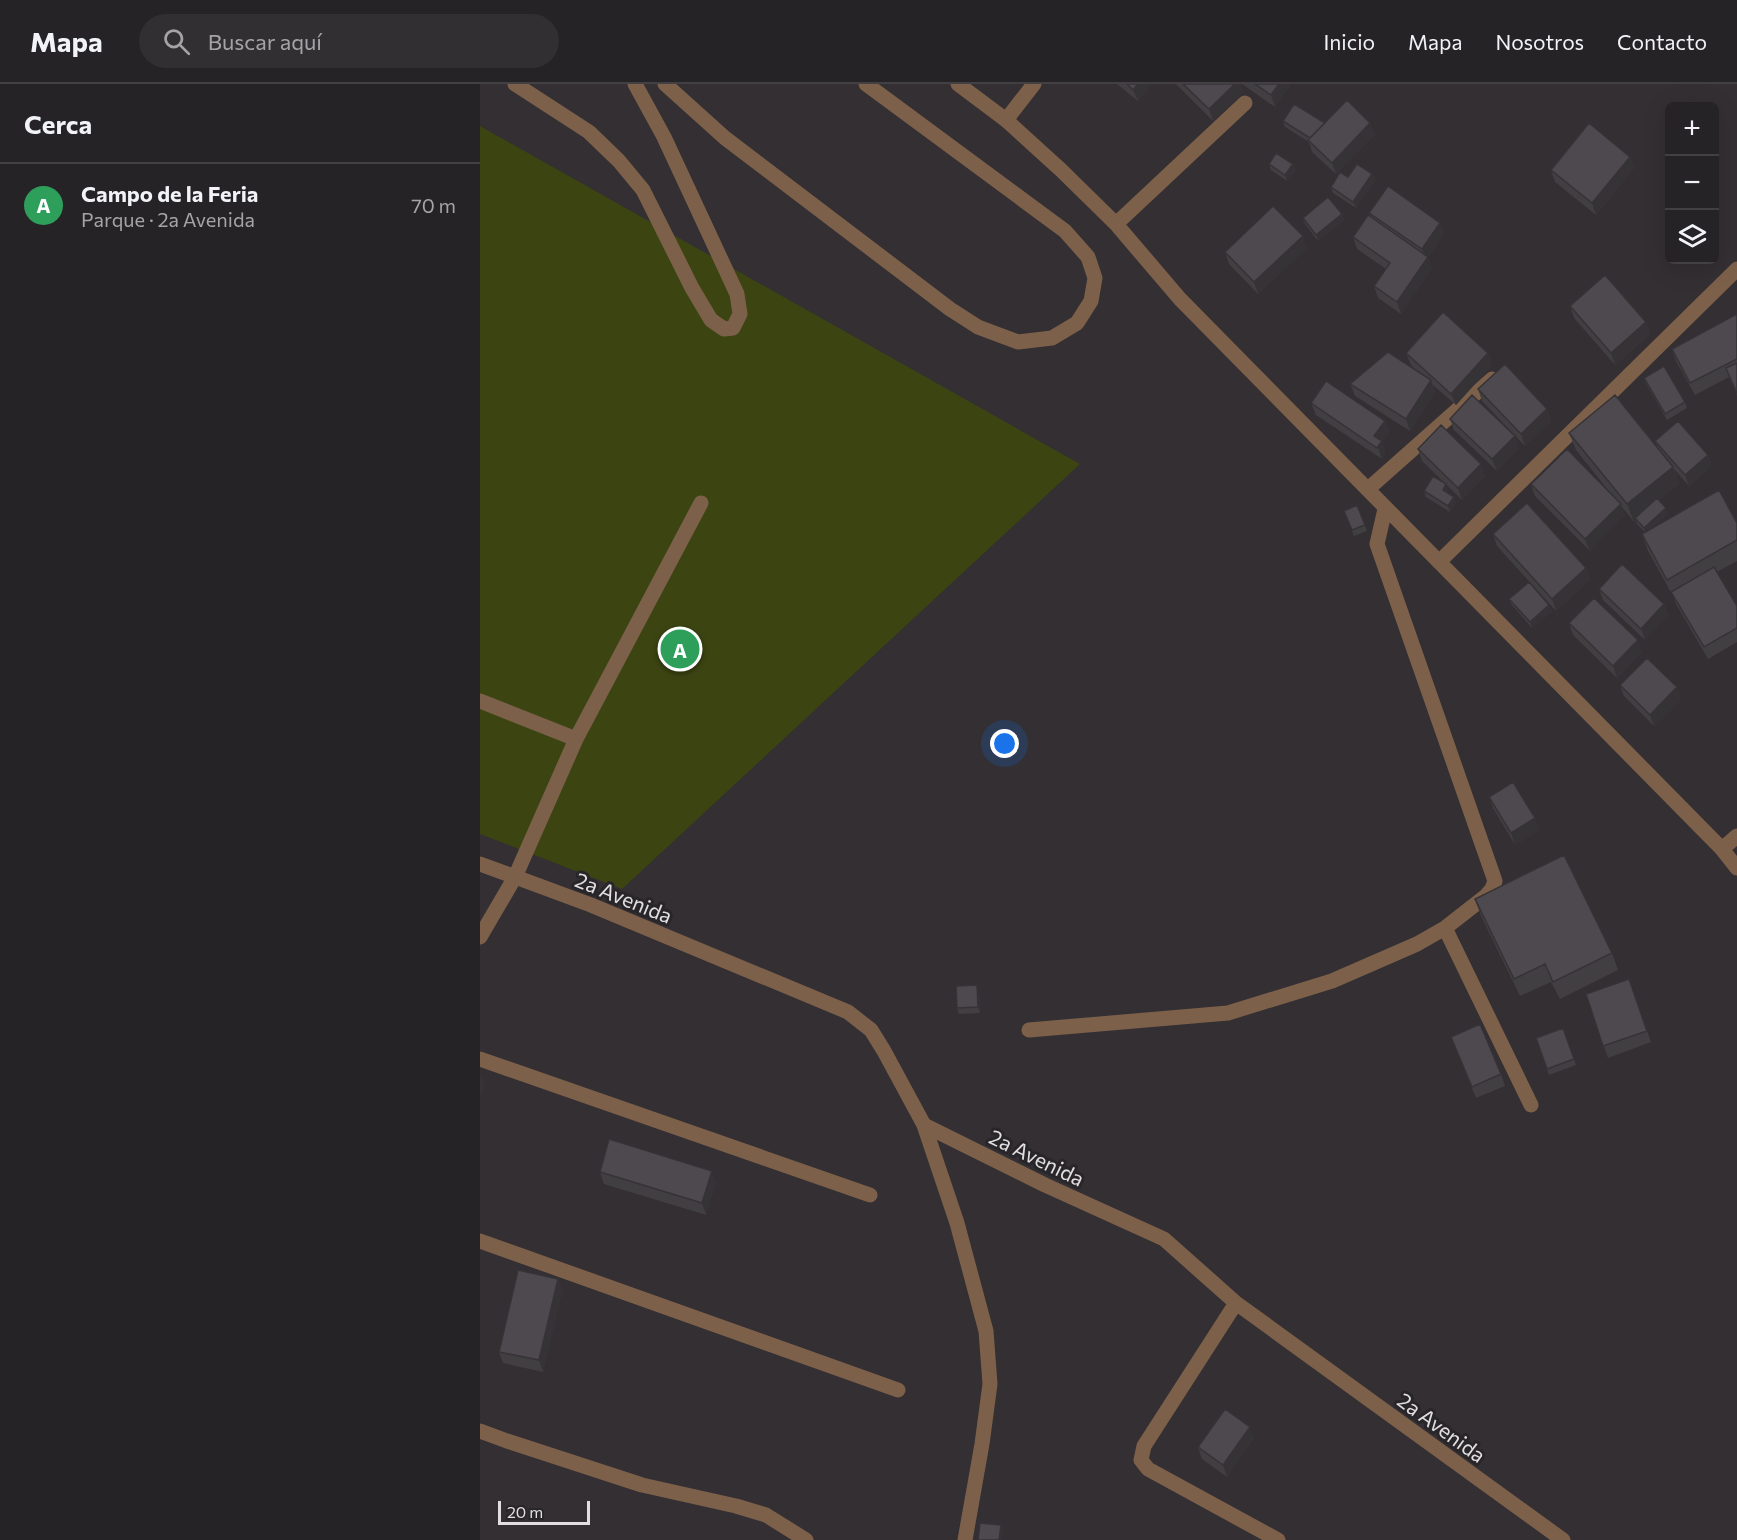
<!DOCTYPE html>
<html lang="es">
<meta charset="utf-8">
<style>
:root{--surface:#262326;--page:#322f32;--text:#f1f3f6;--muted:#a4a4a7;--line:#424043;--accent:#ea580c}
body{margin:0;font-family:Commissioner,sans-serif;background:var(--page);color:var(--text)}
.controls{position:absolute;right:18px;top:18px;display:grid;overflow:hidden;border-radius:9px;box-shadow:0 6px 24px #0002}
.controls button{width:54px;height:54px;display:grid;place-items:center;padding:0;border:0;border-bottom:2px solid var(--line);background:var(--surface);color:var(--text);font:30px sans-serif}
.scale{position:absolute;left:18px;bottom:15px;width:92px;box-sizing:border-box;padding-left:6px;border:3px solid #e1dfe2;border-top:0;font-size:16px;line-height:21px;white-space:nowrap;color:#e1dfe2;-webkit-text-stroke:4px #292629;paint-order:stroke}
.you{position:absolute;left:525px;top:660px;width:21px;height:21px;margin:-15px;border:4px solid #fff;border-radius:50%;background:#1a73e8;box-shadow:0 0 0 9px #1a73e833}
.badge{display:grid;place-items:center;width:39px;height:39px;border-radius:50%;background:var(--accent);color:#fff;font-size:20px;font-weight:700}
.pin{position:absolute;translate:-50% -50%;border:3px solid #fff;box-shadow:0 2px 6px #0006}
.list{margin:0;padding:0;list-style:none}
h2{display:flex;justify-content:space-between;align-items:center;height:78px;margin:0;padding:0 24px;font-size:26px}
h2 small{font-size:20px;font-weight:400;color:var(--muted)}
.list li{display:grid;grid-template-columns:39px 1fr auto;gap:18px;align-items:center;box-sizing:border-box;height:84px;padding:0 24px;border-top:2px solid var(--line)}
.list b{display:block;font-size:22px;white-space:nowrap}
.list p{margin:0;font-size:20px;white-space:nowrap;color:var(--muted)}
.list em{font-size:20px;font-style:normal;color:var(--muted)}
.icon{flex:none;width:33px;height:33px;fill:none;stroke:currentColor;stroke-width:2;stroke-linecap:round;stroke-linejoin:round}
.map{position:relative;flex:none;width:1257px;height:1456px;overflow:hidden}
header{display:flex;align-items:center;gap:36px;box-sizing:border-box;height:84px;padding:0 30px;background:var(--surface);border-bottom:2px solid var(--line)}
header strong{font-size:28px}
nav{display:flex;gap:33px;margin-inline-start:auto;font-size:21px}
.search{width:420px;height:54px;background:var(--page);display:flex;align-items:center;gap:15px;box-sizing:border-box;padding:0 21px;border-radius:33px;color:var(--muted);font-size:22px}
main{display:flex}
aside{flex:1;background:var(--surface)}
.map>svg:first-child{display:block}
.green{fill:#3c4512}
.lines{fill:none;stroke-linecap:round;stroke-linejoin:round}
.lane{stroke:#7d604a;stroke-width:15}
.street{stroke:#7d604a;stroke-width:15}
.wall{fill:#423f43}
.shaded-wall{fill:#363337}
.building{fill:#4d494e;stroke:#363337;stroke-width:1.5}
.labels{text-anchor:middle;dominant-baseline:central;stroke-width:6;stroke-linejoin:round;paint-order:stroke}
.street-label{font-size:21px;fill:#e1dfe2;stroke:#292629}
</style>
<header>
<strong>Mapa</strong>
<div class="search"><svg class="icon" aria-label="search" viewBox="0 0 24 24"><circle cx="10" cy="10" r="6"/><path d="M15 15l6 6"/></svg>Buscar aquí</div>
<nav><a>Inicio</a><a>Mapa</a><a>Nosotros</a><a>Contacto</a></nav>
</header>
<main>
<aside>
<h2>Cerca<small></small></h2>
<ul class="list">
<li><span class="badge" style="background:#2e9e5b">A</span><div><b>Campo de la Feria</b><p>Parque · 2a Avenida</p></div><em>70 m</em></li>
</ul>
</aside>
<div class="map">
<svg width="1257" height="1456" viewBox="0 0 1257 1456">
<rect width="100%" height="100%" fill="#332f33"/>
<path class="green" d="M 0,42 L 600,380 L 142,805 L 0,750 Z"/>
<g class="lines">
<path class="lane" d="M 526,36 L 554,0
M 0,617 L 96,655 L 221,419
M 35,793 L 96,655"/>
<path class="street" d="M 35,0 L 109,48 L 139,77 L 163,106 L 212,204 L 231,236 L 244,245 L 253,244 L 260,230 L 257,210 L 184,53 L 155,0
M 185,0 L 245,54 L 470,225 L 498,243 L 538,258 L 572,254 L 597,239 L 611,217 L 615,194 L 608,173 L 585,147 L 386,0
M 478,0 L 526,36 L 581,86 L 636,140 L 700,215 L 1242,765 L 1257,784
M 636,140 L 765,19
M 888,405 L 1012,295
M 959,478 L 1257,185
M 1242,765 L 1257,752
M 0,780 L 111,821 L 368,928 L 391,946 L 404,967 L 444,1041 L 477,1139 L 506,1247 L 510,1300 L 502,1360 L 485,1456
M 965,844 L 1051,1021
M 0,853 L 35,793
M 549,946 L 748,929 L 852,897 L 937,860 L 965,844 L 1006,812 L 1012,805 L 1015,797 L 897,460 L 905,425
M 0,975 L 390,1111
M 444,1041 L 565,1101 L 684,1155 L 756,1219 L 1083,1456
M 0,1157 L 418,1306
M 756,1219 L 664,1362 L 661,1376 L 668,1385 L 798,1456
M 0,1347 L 27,1357 L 162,1401 L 256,1422 L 286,1431 L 326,1456"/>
</g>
<path class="wall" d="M 637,0 L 672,0 L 658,17 Z
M 696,0 L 760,0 L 763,8 L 733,37 Z
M 762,0 L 808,0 L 809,3 L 795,23 Z
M 803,37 L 845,39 L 890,39 L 895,50 L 856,90 L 832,68 L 829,58 L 805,43 Z
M 1150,73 L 1154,84 L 1116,131 L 1075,98 L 1071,86 Z
M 789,80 L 813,80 L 815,86 L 807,97 L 791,86 Z
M 892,90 L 895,96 L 876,124 L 853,109 L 851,103 L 868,93 Z
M 889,129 L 960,139 L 964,150 L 948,173 L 952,184 L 921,230 L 898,214 L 894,202 L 906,185 L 877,165 L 873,153 L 891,133 Z
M 862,130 L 864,136 L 838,157 L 825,140 L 823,134 Z
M 827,164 L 778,210 L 749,180 L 745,168 Z
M 1090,222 L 1166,238 L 1170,250 L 1135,281 L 1094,234 Z
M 1257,230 L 1257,312 L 1249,293 L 1215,311 L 1196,277 L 1192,265 Z
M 926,269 L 1008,269 L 1012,281 L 976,321 L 953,301 L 955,308 L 930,347 L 875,312 L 870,300 L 939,289 L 931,281 Z
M 1164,294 L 1205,318 L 1207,324 L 1187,336 L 1166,300 Z
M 998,305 L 1067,325 L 1071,337 L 1045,362 L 1002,317 Z
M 831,319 L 905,337 L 909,349 L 902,358 L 906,368 L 902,375 L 836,331 Z
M 970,335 L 1039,364 L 1017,387 L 974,346 Z
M 1089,349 L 1178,364 L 1175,357 L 1232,382 L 1209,402 L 1194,385 L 1199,400 L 1179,416 L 1188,430 L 1173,443 L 1257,439 L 1257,477 L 1237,488 L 1257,522 L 1257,558 L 1228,575 L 1196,520 L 1193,512 L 1168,467 L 1162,450 L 1165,448 L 1157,440 L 1156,436 L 1154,438 L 1142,423 L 1145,431 L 1110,467 L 1055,412 L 1051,400 L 1131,410 L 1096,366 Z
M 938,365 L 1005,392 L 982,416 L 942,377 Z
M 968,406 L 967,408 L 976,419 L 970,428 L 946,413 L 944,407 Z
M 877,421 L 887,447 L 874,452 L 864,427 Z
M 1013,450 L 1106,484 L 1110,496 L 1076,527 L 1017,462 Z
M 1119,505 L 1184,520 L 1188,532 L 1165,556 L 1123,516 Z
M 1029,515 L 1072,527 L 1052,544 L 1032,521 Z
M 1089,539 L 1162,568 L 1137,594 L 1093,551 Z
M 1140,601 L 1201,615 L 1174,642 L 1144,612 Z
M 1009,713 L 1059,746 L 1035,761 L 1013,724 Z
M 995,815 L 1132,869 L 1138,886 L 1080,915 L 1071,898 L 1040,912 L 1001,832 Z
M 1149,895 L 1171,958 L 1128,974 L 1106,910 Z
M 499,907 L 500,929 L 479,930 L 477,924 Z
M 1083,944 L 1096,981 L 1069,991 L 1056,954 Z
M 971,953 L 1021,990 L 1025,1002 L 996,1014 Z
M 120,1088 L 236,1098 L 226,1131 L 124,1100 Z
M 78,1195 L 82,1207 L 63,1288 L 23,1279 L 19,1268 Z
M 774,1354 L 747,1393 L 722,1375 L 718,1363 Z"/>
<path class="shaded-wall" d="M 658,0 L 672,0 L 658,17 L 653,6 Z
M 755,0 L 760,0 L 763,8 L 733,37 L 729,25 Z
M 799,0 L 808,0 L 809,3 L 795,23 L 791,11 Z
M 890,39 L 895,50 L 856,90 L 852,79 Z
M 1150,73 L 1154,84 L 1116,131 L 1112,119 Z
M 813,80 L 815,86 L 807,97 L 805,91 Z
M 892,90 L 895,96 L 876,124 L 873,118 Z
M 862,130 L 864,136 L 838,157 L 836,151 Z
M 960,139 L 964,150 L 948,173 L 952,184 L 921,230 L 917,218 L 946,176 L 942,165 Z
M 823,152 L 827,164 L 778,210 L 774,198 Z
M 1166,238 L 1170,250 L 1135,281 L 1131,269 Z
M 1008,269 L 1012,281 L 976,321 L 971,310 Z
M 951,296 L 955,308 L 930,347 L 926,335 Z
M 1067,325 L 1071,337 L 1045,362 L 1041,350 Z
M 905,337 L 909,349 L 902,358 L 906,368 L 902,375 L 894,352 Z
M 1035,352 L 1039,364 L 1017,387 L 1012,375 Z
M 1228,371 L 1232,382 L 1209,402 L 1205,391 Z
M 1001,380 L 1005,392 L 982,416 L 978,404 Z
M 1193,383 L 1199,400 L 1156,435 L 1155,434 L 1156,436 L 1154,438 L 1147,420 Z
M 966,400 L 968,406 L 965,412 L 963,406 Z
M 974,413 L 976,419 L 970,428 L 968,422 Z
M 1141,420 L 1145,431 L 1110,467 L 1105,455 Z
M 1186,424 L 1188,430 L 1166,450 L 1164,444 Z
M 1106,484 L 1110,496 L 1076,527 L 1072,515 Z
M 1184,520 L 1188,532 L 1165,556 L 1161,545 Z
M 1069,521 L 1072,527 L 1052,544 L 1050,538 Z
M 1158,556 L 1162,568 L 1137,594 L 1133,582 Z
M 1197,603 L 1201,615 L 1174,642 L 1170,631 Z
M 1055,734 L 1059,746 L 1035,761 L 1031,749 Z
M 497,901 L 499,907 L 500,929 L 498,923 Z
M 1,990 L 5,1002 L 0,1015 L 0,991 Z
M 232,1087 L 236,1098 L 226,1131 L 222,1119 Z
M 78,1195 L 82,1207 L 63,1288 L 59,1276 Z
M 770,1343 L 774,1354 L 747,1393 L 743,1381 Z
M 521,1441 L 523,1447 L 522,1456 L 519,1456 Z"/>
<path class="building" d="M 647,0 L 658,0 L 653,6 Z
M 703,0 L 755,0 L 729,25 Z
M 775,0 L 799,0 L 791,11 Z
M 867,16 L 890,39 L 852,79 L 828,56 Z
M 814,20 L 845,39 L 830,54 L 803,37 Z
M 1109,39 L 1150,73 L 1112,119 L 1071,86 Z
M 796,69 L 813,80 L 805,91 L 789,80 Z
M 877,80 L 892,90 L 873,118 L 851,103 L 860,88 L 868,93 Z
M 908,102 L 960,139 L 942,165 L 889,129 Z
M 848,113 L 862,130 L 836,151 L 823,134 Z
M 793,122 L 823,152 L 774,198 L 745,168 Z
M 888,131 L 948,173 L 917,218 L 894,202 L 910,179 L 873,153 Z
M 1125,191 L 1166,238 L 1131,269 L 1090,222 Z
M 963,228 L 1008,269 L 971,310 L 926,269 Z
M 1257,230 L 1257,275 L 1210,299 L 1192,265 Z
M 908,268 L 951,296 L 926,335 L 870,300 Z
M 1257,279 L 1257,310 L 1246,284 Z
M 1025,280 L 1067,325 L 1041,350 L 998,305 Z
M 1184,282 L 1205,318 L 1185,330 L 1164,294 Z
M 846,297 L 905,337 L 894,352 L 902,357 L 897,364 L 831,319 Z
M 992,311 L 1035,352 L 1012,375 L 970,335 Z
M 1135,311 L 1193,383 L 1147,420 L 1089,349 Z
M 1198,337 L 1228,371 L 1205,391 L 1175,357 Z
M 961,341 L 1001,380 L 978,404 L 938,365 Z
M 1087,365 L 1141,420 L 1105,455 L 1051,400 Z
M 953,392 L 966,400 L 963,406 L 974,413 L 968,422 L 944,407 Z
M 1239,406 L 1257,439 L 1257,456 L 1187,496 L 1162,450 Z
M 1177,414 L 1186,424 L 1164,444 L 1155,434 Z
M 1047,419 L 1106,484 L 1072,515 L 1013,450 Z
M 877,421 L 885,441 L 872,446 L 864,427 Z
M 1142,480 L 1184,520 L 1161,545 L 1119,505 Z
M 1234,483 L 1257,522 L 1257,544 L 1224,563 L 1191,508 Z
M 1049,498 L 1069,521 L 1050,538 L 1029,515 Z
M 1114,514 L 1158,556 L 1133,582 L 1089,539 Z
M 1167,574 L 1197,603 L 1170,631 L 1140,601 Z
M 1033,698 L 1055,734 L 1031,749 L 1009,713 Z
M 1084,771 L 1132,869 L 1073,898 L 1065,880 L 1034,895 L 995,815 Z
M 1149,895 L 1167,947 L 1123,962 L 1106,910 Z
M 497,901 L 498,923 L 477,924 L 476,902 Z
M 1000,940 L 1021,990 L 992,1003 L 971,953 Z
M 1083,944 L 1094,975 L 1067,985 L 1056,954 Z
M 129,1055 L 232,1087 L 222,1119 L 120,1088 Z
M 38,1186 L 78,1195 L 59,1276 L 19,1268 Z
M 745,1325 L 770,1343 L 743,1381 L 718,1363 Z
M 500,1439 L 521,1441 L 519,1456 L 498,1456 Z"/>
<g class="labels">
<g class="street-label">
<text transform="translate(144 813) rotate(22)">2a Avenida</text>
<text transform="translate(557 1073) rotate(26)">2a Avenida</text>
<text transform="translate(962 1343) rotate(36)">2a Avenida</text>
</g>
</g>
</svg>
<div class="controls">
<button>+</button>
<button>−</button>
<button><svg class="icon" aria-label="layers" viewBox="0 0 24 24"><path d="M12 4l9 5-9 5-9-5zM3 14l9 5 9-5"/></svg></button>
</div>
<div class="scale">20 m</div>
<div class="you"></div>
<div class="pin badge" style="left:200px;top:565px;background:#2e9e5b">A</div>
</div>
</main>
